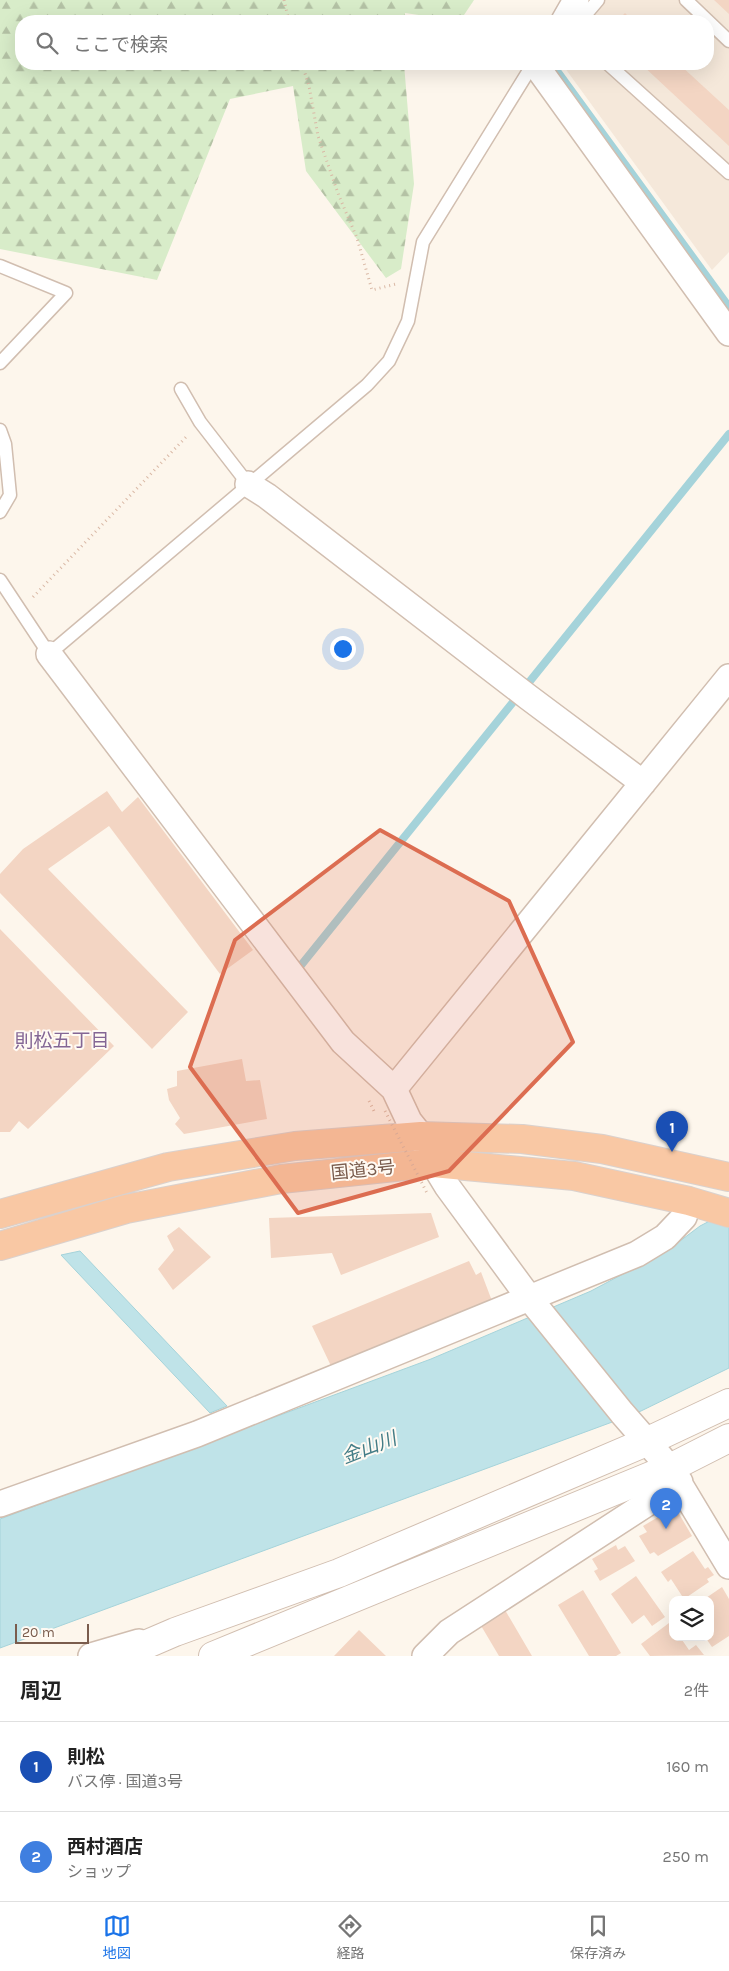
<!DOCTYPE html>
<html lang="ja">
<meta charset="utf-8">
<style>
:root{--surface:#fff;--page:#f2f2f2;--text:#222;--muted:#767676;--line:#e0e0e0;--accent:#1a73e8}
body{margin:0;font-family:Karla,"Noto Sans JP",sans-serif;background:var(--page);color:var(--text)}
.controls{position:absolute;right:15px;bottom:15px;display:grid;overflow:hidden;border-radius:10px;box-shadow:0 5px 20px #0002}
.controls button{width:45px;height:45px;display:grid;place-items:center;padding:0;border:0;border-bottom:1px solid var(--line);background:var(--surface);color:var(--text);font:25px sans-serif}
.scale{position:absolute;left:15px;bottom:12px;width:74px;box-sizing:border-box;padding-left:5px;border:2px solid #7a5c4d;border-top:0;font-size:14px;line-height:18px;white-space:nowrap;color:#7a5c4d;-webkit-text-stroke:4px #fffaf3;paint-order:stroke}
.you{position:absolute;left:342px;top:648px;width:18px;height:18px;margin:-12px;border:4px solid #fff;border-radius:50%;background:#1a73e8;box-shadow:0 0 0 8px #1a73e833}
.badge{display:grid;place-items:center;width:32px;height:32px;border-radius:50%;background:var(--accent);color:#fff;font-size:16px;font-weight:700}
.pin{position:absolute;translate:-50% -41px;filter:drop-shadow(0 1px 2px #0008)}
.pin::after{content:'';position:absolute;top:26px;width:18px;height:15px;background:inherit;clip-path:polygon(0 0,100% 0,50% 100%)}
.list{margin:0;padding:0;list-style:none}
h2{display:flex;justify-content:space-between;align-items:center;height:65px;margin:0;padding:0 20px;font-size:21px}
h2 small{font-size:16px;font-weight:400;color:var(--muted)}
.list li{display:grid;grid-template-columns:32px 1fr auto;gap:15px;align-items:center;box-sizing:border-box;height:90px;padding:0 20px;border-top:1px solid var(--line)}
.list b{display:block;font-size:19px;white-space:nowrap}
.list p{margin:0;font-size:16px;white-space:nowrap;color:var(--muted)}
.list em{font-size:16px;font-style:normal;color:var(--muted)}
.icon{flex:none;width:28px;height:28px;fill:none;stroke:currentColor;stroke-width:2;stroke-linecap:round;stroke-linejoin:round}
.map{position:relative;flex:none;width:729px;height:1656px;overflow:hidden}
.search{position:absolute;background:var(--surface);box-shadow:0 5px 20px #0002;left:15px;right:15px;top:15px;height:55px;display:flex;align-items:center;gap:12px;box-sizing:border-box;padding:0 18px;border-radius:20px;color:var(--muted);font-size:19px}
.sheet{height:245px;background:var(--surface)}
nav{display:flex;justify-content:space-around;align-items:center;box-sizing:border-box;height:70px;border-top:1px solid var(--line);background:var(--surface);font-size:14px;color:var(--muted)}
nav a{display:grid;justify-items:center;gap:2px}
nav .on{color:var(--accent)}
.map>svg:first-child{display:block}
.residential{fill:#f5e8da}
.forest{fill:url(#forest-firs)}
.water{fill:#bfe3e8;stroke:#a5d3da}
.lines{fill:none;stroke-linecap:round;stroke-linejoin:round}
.stream{stroke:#a5d3da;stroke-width:8}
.building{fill:#f3d5c3}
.service-casing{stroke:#d1beb0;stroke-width:15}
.minor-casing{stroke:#d1beb0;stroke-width:28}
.tertiary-casing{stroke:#d1beb0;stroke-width:30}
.trunk-casing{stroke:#dad1cd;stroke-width:30}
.path{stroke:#d9b8a5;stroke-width:3;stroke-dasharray:1 4;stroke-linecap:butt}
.service{stroke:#fff;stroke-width:12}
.minor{stroke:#fff;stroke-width:25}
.tertiary{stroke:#fff;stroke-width:28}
.trunk{stroke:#f9c8a4;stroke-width:28}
.path-bridge{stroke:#d9b8a5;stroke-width:3;stroke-dasharray:1 4;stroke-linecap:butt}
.marked{fill:#dc6d51;fill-opacity:0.2;stroke:#dc6d51;stroke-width:4;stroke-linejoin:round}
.labels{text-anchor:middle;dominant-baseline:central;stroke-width:4;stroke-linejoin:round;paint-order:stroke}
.street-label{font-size:18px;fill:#7a5c4d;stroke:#fffaf3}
.neighbourhood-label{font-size:19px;fill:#846695;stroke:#fffaf3}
.water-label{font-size:19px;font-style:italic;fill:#437c86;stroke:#fffaf3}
</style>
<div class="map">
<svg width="729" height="1656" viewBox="0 0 729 1656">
<defs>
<pattern id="forest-firs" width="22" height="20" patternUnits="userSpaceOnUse" patternTransform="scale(1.25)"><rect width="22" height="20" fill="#d8ecc9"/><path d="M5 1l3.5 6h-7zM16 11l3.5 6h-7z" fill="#b4c2a5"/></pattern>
</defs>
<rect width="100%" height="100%" fill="#fdf6ec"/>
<path class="residential" d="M 587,0 L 729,0 L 729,252 L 712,270 L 562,64 L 708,64 L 708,21 L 576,21 Z"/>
<path class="forest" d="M 0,0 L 474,0 L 460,21 L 405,13 L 405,21 L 21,21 L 21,64 L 404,64 L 414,184 L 401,269 L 386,278 L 306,171 L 293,86 L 230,99 L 157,280 L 0,249 Z"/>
<path class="water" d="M 729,1211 L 729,1368 L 641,1411 L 615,1421 L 0,1648 L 0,1519 L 431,1359 L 591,1291 L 668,1250 L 700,1226 Z
M 80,1251 L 227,1406 L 210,1413 L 61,1255 Z"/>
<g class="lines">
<path class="stream" d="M 552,64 L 729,307
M 298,969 L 729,434"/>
</g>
<path class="building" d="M 714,0 L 729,0 L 729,14 Z
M 625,13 L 633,21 L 617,21 Z
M 641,64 L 679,64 L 729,110 L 729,146 Z
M 107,791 L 122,812 L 138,797 L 253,950 L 220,974 L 109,826 L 48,869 L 188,1012 L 152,1049 L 0,893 L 0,874 L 23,849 Z
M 0,929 L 114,1046 L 28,1129 L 19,1121 L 10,1132 L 0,1132 Z
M 242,1059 L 246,1081 L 260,1080 L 267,1119 L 184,1134 L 175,1124 L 180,1118 L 169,1100 L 167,1089 L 177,1086 L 177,1071 Z
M 431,1213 L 439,1237 L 341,1275 L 332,1253 L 271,1258 L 269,1218 Z
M 179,1227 L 211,1257 L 173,1290 L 158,1269 L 174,1250 L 167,1236 Z
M 469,1261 L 476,1275 L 481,1272 L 492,1301 L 331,1366 L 312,1326 Z
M 675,1507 L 692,1536 L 658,1556 L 654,1552 L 650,1554 L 639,1536 L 647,1532 L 643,1526 Z
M 616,1545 L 618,1550 L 625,1546 L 635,1561 L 600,1581 L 594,1571 L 598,1569 L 592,1559 Z
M 693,1551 L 705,1569 L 708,1567 L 714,1575 L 707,1579 L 709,1582 L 684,1599 L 671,1579 L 668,1582 L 661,1572 Z
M 636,1576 L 665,1617 L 652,1626 L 644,1615 L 632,1624 L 611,1594 Z
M 722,1587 L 729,1599 L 729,1636 L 712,1647 L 705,1637 L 710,1637 L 710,1600 L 703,1600 Z
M 583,1590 L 621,1653 L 616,1656 L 589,1656 L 558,1605 Z
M 505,1610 L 532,1656 L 499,1656 L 480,1624 Z
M 669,1623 L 673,1628 L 673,1637 L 680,1637 L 689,1650 L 696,1645 L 704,1655 L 650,1656 L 641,1644 Z
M 359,1630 L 386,1656 L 334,1656 Z"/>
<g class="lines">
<defs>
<path id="service" d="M 686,0 L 729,41
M 585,21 L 587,13 L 598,0
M 608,64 L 729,173
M 0,266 L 66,293 L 0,363
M 181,389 L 200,422 L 248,484
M 0,430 L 5,444 L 10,495 L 0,512
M 0,580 L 49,654 L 367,385 L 389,361 L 408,321 L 423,242 L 533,64"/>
<path id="minor" d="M 564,21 L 576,0
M 535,64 L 729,333
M 248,484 L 267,496 L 528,697 L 643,783
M 49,654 L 343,1042 L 394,1089 L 409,1121 L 421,1136 L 433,1163 L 447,1186 L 530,1299 L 622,1413 L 670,1468 L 729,1566
M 394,1089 L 729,677
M 0,1504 L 197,1434 L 637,1254 L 665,1237 L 684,1217 L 689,1201
M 91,1656 L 139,1642
M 425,1656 L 449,1632 L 680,1482"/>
<path id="tertiary" d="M 119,1656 L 175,1632 L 339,1573 L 646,1442 L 729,1403
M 213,1656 L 670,1468 L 729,1438"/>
<path id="trunk" d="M 0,1214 L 168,1167 L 295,1146 L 421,1136 L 522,1139 L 602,1149 L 729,1177
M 0,1246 L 126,1209 L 281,1179 L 433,1163 L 574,1176 L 689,1201 L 729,1213"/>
</defs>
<use href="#service" class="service-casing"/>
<use href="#minor" class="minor-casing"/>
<use href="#tertiary" class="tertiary-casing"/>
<use href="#trunk" class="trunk-casing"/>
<path class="path" d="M 284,0 L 289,21
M 302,64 L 309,86 L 318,136 L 339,196 L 357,238 L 372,290 L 396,284
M 33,597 L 188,435
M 369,1101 L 375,1113"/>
<use href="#service" class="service"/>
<use href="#minor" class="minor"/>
<use href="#tertiary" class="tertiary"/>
<use href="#trunk" class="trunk"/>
<path class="path-bridge" d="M 385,1111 L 427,1193"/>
</g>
<path class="marked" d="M 380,830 L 509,901 L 573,1042 L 449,1171 L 298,1213 L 190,1067 L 235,940 Z"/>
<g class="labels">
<g class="street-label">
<text transform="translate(363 1170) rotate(-6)">国道3号</text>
</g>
<g class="neighbourhood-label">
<text x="62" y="1041">則松五丁目</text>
</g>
<g class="water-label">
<text transform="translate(369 1448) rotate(-21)">金山川</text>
</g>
</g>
</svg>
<div class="controls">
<button><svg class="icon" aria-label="layers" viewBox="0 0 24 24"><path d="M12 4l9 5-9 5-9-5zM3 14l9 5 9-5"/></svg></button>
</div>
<div class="scale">20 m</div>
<div class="you"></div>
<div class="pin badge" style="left:672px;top:1152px;background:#1a4fb4">1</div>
<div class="pin badge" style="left:666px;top:1529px;background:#3f7fe0">2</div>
<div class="search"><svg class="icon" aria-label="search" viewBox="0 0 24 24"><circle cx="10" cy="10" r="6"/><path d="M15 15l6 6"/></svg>ここで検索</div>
</div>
<section class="sheet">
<h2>周辺<small>2件</small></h2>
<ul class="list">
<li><span class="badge" style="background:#1a4fb4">1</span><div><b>則松</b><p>バス停 · 国道3号</p></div><em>160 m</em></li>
<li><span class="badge" style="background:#3f7fe0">2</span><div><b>西村酒店</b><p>ショップ</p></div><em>250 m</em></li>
</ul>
</section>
<nav>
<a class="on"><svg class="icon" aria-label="map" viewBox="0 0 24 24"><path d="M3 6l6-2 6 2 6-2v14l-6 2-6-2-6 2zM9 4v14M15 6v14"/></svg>地図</a>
<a><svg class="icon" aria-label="directions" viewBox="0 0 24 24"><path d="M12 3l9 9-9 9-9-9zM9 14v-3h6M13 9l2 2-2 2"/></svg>経路</a>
<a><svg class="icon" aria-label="saved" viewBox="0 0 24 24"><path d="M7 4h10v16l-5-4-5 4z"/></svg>保存済み</a>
</nav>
